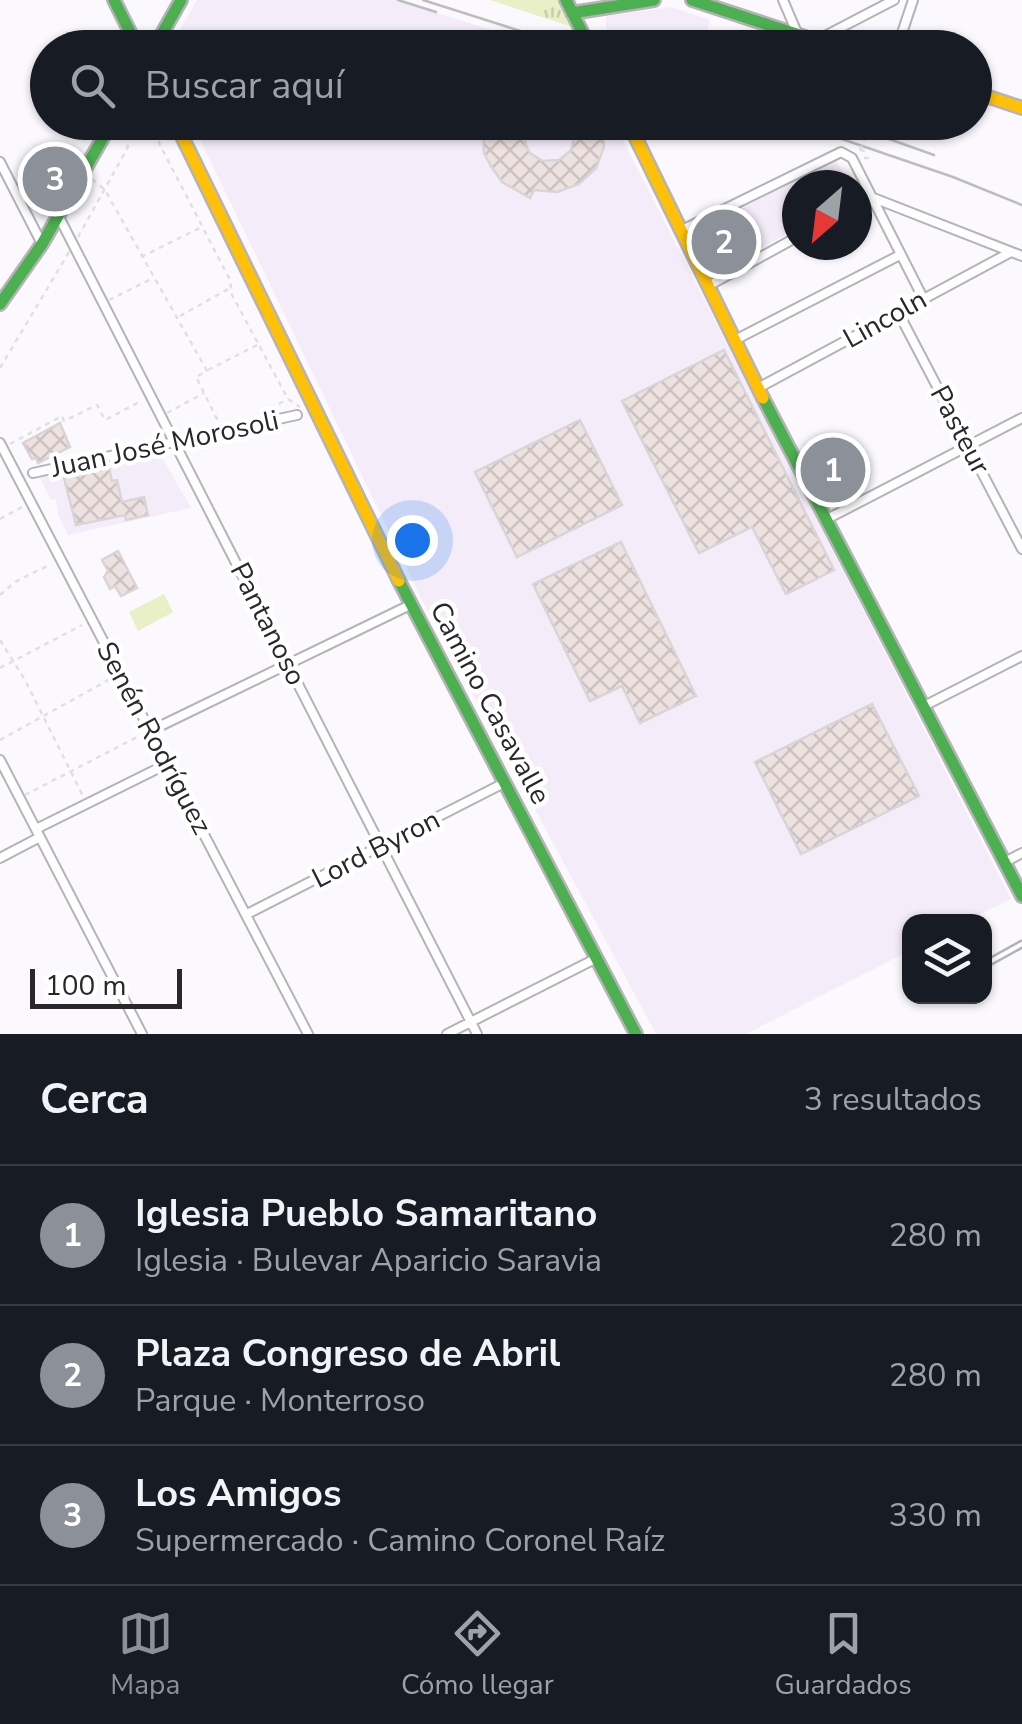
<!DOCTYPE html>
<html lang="es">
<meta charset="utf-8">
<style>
:root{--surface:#171b24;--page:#242831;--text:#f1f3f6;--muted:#9ea1a6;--line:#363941;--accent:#8c9099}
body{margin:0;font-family:"Nunito Sans",sans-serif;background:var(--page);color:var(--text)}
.controls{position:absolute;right:30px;bottom:30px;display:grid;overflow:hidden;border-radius:20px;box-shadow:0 2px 8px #0004}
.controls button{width:90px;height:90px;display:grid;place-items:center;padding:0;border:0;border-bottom:2px solid var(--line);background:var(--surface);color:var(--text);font:50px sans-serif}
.compass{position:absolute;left:782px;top:170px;width:90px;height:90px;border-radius:50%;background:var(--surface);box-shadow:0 2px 8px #0004;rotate:208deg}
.scale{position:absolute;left:30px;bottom:25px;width:152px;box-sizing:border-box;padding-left:10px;border:5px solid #2a272c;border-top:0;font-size:28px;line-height:35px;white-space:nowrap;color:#2a272c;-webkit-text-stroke:8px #fff;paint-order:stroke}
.you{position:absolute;left:412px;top:540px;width:35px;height:35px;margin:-25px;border:8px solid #fff;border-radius:50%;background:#1a73e8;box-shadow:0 0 0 15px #1a73e833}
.badge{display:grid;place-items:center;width:65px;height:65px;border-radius:50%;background:var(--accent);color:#fff;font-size:32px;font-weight:700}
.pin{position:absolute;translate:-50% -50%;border:5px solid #fff;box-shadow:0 2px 10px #0006}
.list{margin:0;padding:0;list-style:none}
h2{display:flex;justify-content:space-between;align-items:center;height:130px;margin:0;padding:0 40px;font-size:42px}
h2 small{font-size:32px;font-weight:400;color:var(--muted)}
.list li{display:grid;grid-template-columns:65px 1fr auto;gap:30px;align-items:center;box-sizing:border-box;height:140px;padding:0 40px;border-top:2px solid var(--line)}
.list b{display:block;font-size:38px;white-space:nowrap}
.list p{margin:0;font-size:32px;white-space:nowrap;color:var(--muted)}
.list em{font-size:32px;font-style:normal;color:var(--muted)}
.icon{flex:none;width:55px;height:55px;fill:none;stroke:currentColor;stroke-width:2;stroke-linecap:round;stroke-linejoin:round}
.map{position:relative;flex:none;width:1022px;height:1034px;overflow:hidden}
.search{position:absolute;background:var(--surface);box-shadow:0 2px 8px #0004;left:30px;right:30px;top:30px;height:110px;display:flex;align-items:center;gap:25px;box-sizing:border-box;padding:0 35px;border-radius:55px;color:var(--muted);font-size:38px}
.sheet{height:550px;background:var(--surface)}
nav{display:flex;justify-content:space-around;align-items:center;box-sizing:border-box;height:140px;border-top:2px solid var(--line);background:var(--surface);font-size:28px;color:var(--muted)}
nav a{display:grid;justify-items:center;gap:5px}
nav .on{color:var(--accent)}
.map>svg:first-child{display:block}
.built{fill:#f4edf9}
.grass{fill:url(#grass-tufts)}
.garden{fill:#e9efc7}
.building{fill:url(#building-cross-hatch);stroke:#d9d5d6;stroke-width:2.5}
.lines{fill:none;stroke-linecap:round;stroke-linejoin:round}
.lane-casing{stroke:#b5b3b6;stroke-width:9}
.street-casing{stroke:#b5b3b6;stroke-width:12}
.fast-casing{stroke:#b5b3b6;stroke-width:16}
.slow-casing{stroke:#b5b3b6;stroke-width:16}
.path{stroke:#e0e0e0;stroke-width:2.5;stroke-dasharray:5 5;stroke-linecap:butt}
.lane{stroke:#fefeff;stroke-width:4}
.street{stroke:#fefeff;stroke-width:8}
.fast{stroke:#4caf50;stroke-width:11}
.slow{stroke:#ffc107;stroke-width:11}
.rail{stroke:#bdbdbd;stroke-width:2.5}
.path-bridge{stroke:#e0e0e0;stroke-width:2.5;stroke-dasharray:5 5;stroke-linecap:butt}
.labels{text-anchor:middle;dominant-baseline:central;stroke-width:9;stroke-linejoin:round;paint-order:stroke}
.street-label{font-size:28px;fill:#2a272c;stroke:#fff}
</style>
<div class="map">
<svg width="1022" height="1034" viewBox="0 0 1022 1034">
<defs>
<pattern id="grass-tufts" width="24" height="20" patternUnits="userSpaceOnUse" patternTransform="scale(2.5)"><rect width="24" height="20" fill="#e9efc7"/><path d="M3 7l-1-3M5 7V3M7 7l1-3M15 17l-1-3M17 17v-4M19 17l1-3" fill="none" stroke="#c8cdab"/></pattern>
<pattern id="building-cross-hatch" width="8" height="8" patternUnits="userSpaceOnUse" patternTransform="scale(2.5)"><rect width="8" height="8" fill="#eee2e1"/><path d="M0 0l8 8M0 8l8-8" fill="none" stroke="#ccc2c1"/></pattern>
</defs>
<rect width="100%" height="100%" fill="#fbf9fd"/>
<path class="built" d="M 197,0 L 396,0 L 546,47 L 170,47 Z
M 671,7 L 710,20 L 701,47 L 655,47 L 606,30 L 606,16 Z
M 192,123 L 614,123 L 1011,899 L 967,921 L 910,922 L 909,951 L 746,1034 L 656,1034 L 422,600 Z
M 836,160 L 849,185 L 797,185 L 797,229 L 759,249 L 739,210 Z
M 159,452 L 191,508 L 68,535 L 58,515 L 56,499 L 51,500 L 39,476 Z"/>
<path class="grass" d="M 490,0 L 560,0 L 575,28 Z
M 737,206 L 761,252 L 710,277 L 688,232 Z"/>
<path class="garden" d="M 164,594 L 173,612 L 138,631 L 129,612 Z"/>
<path class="building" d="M 483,122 L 528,122 L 525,143 L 530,153 L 543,161 L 559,160 L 571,150 L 575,134 L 571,122 L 603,122 L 604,147 L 596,168 L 579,184 L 557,192 L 534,190 L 530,198 L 502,182 L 491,166 L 484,153 Z
M 724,350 L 834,570 L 786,594 L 752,527 L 699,553 L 622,401 Z
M 580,420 L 622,505 L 517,557 L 475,472 Z
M 60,423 L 70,447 L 38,463 L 36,458 L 32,459 L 23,443 Z
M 839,452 L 848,467 L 839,472 L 843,480 L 833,486 L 819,463 Z
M 109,468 L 112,481 L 117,480 L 122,502 L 144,497 L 148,515 L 126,520 L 125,515 L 76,525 L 64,478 Z
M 621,542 L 696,696 L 640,723 L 622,686 L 590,701 L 533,584 Z
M 118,551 L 137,588 L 121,596 L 115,586 L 110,589 L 104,577 L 108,571 L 102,560 Z
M 872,704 L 919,796 L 801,854 L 755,762 Z"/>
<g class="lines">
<defs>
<path id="lane" d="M 984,965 L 1022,944
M 926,997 L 928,996"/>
<path id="street" d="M 783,0 L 798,35
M 817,40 L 894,0
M 897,48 L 913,0
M 0,162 L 42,244
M 857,204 L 871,197 L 1022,256
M 58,215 L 477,1034
M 680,231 L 841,152 L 852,158 L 923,298
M 708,286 L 797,237
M 898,312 L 1022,549
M 735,340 L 900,255
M 758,388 L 1011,252
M 0,443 L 308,1034
M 33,473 L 297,415
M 827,519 L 1022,418
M 926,705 L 1022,656
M 150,731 L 410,605
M 0,760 L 142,1034
M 36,829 L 167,764
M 0,858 L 40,837
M 1005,862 L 1022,853
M 247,914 L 504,783
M 447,1034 L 597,958"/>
<path id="fast" d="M 114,0 L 138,48
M 566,0 L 590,48
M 692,0 L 839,48
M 572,13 L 654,0
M 154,48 L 181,0
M 0,304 L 42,244 L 112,122
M 763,398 L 1022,896
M 399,581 L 636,1034"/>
<path id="slow" d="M 974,92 L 1022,108
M 175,122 L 399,581
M 628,122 L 763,398"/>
</defs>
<use href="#lane" class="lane-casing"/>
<use href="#street" class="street-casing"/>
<use href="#fast" class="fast-casing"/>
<use href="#slow" class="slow-casing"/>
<path class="path" d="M 152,122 L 160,145 L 230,280 L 232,295 L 288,399 L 300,407
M 877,122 L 879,122
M 860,150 L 868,152
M 864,158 L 868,158 L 870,153
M 92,179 L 105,190 L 207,371 L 196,377 L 220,425
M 78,237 L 127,149 L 136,122
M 141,257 L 200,228
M 109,300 L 151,279
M 180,316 L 230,288
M 0,368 L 69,252
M 208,370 L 259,344
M 167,413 L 204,393
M 261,413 L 288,399
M 10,444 L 62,416 L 64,421 L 97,405 L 105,420 L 141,401
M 0,519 L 22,507
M 0,595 L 15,582 L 51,564
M 0,640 L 25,680 L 84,798
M 0,668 L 82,625
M 0,740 L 112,678
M 25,795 L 143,734"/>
<use href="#lane" class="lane"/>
<use href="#street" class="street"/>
<use href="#fast" class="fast"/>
<use href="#slow" class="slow"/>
<path class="rail" d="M 398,0 L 436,12
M 423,0 L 574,48
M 564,35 L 602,48
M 792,122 L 953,177 L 1022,205
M 841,122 L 934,155"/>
<path class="path-bridge" d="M 860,150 L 871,122"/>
</g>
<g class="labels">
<g class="street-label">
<text transform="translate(885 319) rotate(-29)">Lincoln</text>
<text transform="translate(960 430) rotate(62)">Pasteur</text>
<text transform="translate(165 444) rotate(-12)">Juan José Morosoli</text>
<text transform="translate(268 624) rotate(63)">Pantanoso</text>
<text transform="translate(490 703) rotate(62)">Camino Casavalle</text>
<text transform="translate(154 738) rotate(62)">Senén Rodríguez</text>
<text transform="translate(376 849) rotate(-27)">Lord Byron</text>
</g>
</g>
</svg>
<div class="controls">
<button><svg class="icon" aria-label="layers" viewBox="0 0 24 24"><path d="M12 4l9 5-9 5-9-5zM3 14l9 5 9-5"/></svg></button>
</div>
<svg class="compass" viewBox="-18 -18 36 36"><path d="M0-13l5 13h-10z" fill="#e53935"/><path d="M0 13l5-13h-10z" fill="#9ea1a6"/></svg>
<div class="scale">100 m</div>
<div class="you"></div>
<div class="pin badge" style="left:833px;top:470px">1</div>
<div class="pin badge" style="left:724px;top:242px">2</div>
<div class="pin badge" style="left:55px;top:179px">3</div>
<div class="search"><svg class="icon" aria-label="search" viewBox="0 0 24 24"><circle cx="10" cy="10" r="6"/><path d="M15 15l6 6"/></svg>Buscar aquí</div>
</div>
<section class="sheet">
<h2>Cerca<small>3 resultados</small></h2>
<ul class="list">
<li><span class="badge">1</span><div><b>Iglesia Pueblo Samaritano</b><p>Iglesia · Bulevar Aparicio Saravia</p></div><em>280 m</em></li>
<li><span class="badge">2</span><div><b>Plaza Congreso de Abril</b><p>Parque · Monterroso</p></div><em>280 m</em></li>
<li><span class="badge">3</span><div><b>Los Amigos</b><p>Supermercado · Camino Coronel Raíz</p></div><em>330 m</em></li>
</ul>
</section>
<nav>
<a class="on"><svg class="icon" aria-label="map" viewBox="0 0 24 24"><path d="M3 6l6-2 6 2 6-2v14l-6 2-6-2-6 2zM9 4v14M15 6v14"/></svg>Mapa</a>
<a><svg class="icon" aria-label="directions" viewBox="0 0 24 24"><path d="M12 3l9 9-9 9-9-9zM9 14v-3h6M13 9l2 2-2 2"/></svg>Cómo llegar</a>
<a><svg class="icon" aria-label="saved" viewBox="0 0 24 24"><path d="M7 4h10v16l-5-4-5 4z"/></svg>Guardados</a>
</nav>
